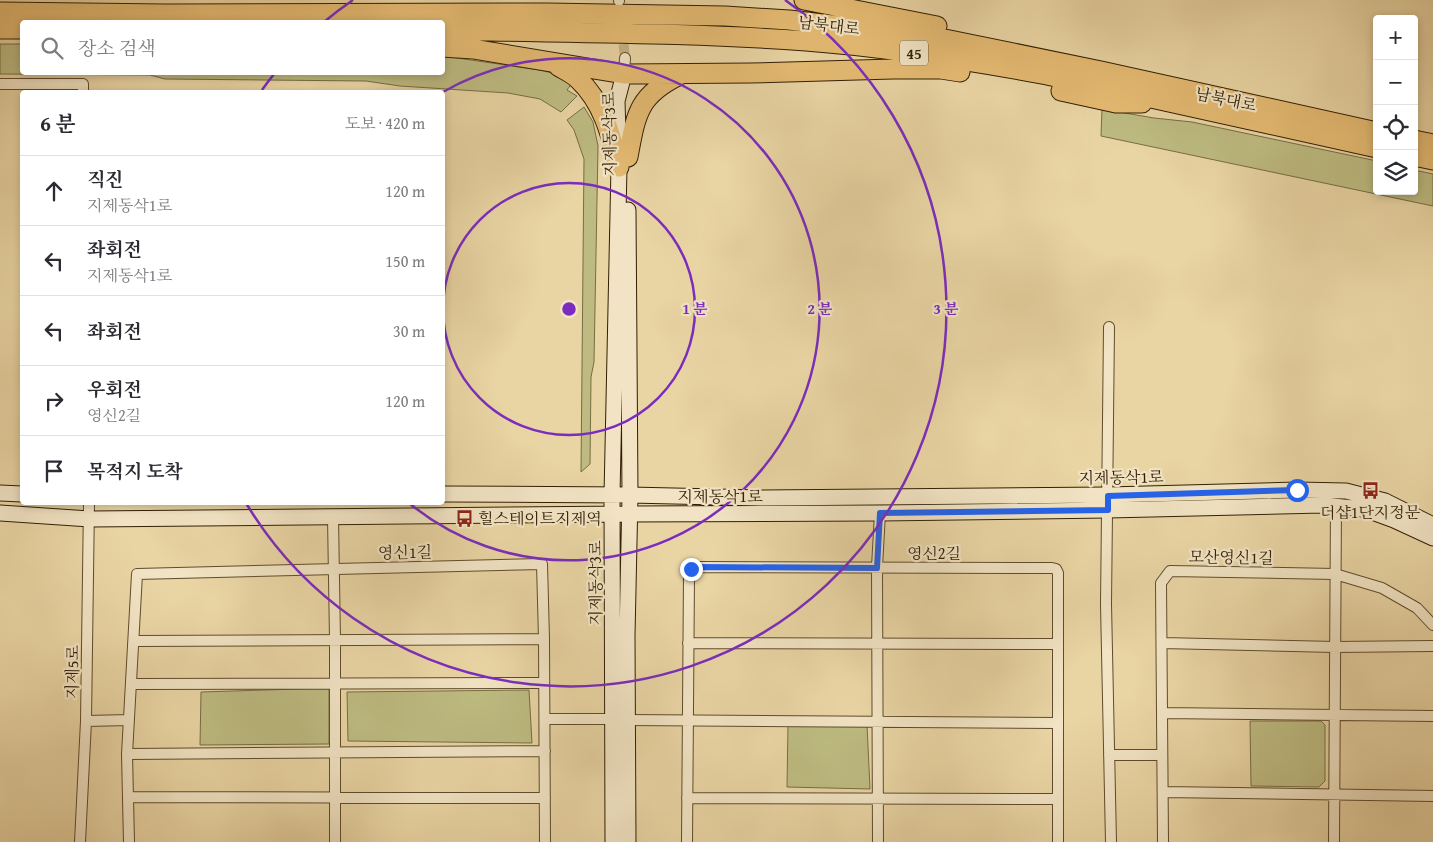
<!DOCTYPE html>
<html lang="ko">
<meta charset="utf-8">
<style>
:root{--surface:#fff;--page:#f2f2f3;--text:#2b2b33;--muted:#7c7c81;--line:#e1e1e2}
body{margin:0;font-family:"Gentium Book Plus","Noto Serif KR",serif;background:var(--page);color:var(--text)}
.controls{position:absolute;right:15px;top:15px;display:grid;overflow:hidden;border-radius:5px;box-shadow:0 2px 8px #0003}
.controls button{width:45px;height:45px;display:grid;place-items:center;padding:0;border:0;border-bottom:1px solid var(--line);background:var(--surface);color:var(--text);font:25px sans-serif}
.stop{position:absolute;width:15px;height:15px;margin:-11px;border:4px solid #2563eb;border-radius:50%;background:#fff}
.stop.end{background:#2563eb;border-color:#fff;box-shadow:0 1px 5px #0008}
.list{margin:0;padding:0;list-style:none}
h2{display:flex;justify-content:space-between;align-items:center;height:65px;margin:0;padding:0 20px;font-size:21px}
h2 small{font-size:16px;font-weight:400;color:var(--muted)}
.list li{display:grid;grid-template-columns:32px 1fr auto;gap:15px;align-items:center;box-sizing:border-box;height:70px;padding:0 20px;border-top:1px solid var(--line)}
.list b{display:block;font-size:19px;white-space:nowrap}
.list p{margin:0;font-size:16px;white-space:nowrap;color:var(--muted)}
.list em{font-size:16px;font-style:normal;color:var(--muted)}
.icon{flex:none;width:28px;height:28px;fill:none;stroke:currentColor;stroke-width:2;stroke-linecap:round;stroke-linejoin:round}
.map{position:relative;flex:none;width:1433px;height:842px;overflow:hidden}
.search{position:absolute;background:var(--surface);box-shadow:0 2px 8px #0003;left:20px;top:20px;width:425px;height:55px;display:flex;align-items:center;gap:12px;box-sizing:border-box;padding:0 18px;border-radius:5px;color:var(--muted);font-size:19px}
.panel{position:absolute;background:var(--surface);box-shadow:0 2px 8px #0003;left:20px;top:90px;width:425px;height:415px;border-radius:5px}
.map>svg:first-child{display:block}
.green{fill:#bdbb81;stroke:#776d43}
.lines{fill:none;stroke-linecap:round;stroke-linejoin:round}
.street-tunnel{stroke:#c4b083;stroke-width:10;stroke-dasharray:10 5;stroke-linecap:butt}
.street-casing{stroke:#5f4c2c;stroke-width:12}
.secondary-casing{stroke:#311f05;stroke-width:17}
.highway-casing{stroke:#311f05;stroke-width:21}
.street{stroke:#f1e3c3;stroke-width:10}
.secondary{stroke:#f1e3c3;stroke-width:15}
.highway{stroke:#e4ba72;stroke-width:19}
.route{stroke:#2563eb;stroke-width:6}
.ring{fill:none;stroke:#7b2cbf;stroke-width:2.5}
.labels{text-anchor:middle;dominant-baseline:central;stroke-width:4.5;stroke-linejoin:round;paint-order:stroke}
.shield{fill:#f1e3c3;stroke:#6b5a3e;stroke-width:1}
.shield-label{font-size:15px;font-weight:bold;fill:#311f05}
.street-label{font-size:16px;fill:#311f05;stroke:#f1e3c3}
.poi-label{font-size:16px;fill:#311f05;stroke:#f1e3c3}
.centre{fill:#7b2cbf;stroke:#f1e3c3;stroke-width:2.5}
.ring-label{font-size:15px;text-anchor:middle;font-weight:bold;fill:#7b2cbf;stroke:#f1e3c3;stroke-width:4.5;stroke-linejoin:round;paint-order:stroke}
</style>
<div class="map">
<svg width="1433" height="842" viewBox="0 0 1433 842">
<rect width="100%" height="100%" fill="#e9d4a3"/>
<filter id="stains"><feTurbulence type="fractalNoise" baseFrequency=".004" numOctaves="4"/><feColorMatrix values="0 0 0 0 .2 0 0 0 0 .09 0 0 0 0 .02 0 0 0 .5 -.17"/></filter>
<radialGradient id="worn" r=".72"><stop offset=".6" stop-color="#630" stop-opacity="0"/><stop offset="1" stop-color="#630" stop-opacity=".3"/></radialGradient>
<path class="green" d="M 0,44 L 22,44 L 22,72 L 442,72 L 443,56 L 540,70 L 556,74 L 572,83 L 567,90 L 577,96 L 561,112 L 540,99 L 508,93 L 400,86 L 366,81 L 165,79 L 150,75 L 0,74 Z
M 584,107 L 593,122 L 598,146 L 594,362 L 591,377 L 590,464 L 581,472 L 584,159 L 574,130 L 567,120 Z
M 1102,109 L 1154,118 L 1192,122 L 1377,161 L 1377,191 L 1414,191 L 1414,170 L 1433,174 L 1433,206 L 1101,136 Z
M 329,688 L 329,744 L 200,745 L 201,692 Z
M 529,690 L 532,743 L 348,741 L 347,692 Z
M 1250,721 L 1321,721 L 1325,725 L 1325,781 L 1319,787 L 1251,786 Z
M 788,725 L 867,725 L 870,789 L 787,787 Z"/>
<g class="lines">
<path class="street-tunnel" d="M 622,29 L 625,58"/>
<defs>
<path id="street" d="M 619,0 L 619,1
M 624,74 L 625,58
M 0,84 L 83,84 L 83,92
M 1109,327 L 1106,604 L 1111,842
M 333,517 L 335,640 L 335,842
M 134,641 L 544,639
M 688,643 L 1058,644
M 1162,643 L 1335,647 L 1433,646
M 131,684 L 544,683
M 1162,713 L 1433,716
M 545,719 L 612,719
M 627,720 L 1058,723
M 86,721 L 129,720
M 127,754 L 545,751
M 1109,755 L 1162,755
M 1163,792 L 1433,796
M 128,797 L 545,798
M 687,798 L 1058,799
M 80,842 L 86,721 L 89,502
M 129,842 L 127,754 L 137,574 L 542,564 L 544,639 L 545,842
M 687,842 L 689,574 L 691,569 L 695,567 L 1052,568 L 1056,569 L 1058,573 L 1058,842
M 878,842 L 877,567 L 880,513
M 1163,842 L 1161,583 L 1170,571 L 1335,574 L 1382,588 L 1417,608 L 1433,625
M 1334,842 L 1336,505"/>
<path id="secondary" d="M 0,493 L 22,494
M 442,494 L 630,495 L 761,498 L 1108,495 L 1297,490 L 1346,491 L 1385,501 L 1433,525
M 0,513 L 90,519 L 628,514 L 880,513 L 1108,510 L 1322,505 L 1364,509 L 1394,520 L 1433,538
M 613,842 L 612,495 L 619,167 L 617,101 L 624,74
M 628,842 L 627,636 L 630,495 L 628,210"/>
<path id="highway" d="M 804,0 L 937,26
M 0,12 L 166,14 L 548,13 L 725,16 L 789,20 L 935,37 L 1101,71 L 1377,132
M 0,29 L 22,29
M 442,30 C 564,33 685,32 806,41 C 887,47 967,60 1047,75 L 1377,148
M 442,47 L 473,49 L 624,74 L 751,73 L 893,69 L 941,69 L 960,72
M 558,66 C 564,70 572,73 578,79 C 603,102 611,135 619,167
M 1061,91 L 1116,103 L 1142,103
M 1414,140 L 1433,144
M 1414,156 L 1433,160
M 628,157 C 636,114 638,95 680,75"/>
</defs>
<use href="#street" class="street-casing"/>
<use href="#secondary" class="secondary-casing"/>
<use href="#highway" class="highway-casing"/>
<use href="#street" class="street"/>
<use href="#secondary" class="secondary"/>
<use href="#highway" class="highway"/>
</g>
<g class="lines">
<path class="route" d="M 691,569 L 695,567 L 877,568 L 880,513 L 1108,510 L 1108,496 L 1297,490"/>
</g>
<g class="ring">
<circle cx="569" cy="309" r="126"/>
<path d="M443 92A251 251 0 1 1 409 503"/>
<path d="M262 90A377 377 0 0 1 274 74M324 22A377 377 0 0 1 353 0M785 0A377 377 0 1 1 246 503"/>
</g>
<defs>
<symbol id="bus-bare" viewBox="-9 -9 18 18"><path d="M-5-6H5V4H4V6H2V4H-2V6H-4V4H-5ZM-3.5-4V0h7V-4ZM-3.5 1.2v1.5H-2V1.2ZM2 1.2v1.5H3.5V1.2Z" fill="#8f2418" stroke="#f1e3c3" stroke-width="2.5" paint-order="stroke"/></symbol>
</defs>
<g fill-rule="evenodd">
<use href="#bus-bare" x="1358" y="478" width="25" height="25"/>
<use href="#bus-bare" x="452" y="506" width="25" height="25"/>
</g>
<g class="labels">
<rect class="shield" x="900" y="40.5" width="28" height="25" rx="4"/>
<g class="shield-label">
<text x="914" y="53">45</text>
</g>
<g class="street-label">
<text transform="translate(829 25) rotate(7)">남북대로</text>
<text transform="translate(1226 99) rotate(12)">남북대로</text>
<text transform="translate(609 134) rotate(-91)">지제동삭3로</text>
<text transform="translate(1121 477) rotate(-1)">지제동삭1로</text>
<text x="720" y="496">지제동삭1로</text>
<text transform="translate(405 552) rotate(-1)">영신1길</text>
<text x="934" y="553">영신2길</text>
<text transform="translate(1231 557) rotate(1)">모산영신1길</text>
<text transform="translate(595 583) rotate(-90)">지제동삭3로</text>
<text transform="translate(72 672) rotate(-89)">지제5로</text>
</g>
<g class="poi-label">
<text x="1370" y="512">더샵1단지정문</text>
<text x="478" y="518" text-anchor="start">힐스테이트지제역</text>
</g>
</g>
<circle cx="569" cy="309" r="8" class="centre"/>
<g class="ring-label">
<text x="695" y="314">1 분</text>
<text x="820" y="314">2 분</text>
<text x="946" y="314">3 분</text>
</g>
<rect width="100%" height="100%" filter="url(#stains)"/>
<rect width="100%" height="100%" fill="url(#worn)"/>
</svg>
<div class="controls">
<button>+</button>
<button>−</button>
<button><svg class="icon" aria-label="locate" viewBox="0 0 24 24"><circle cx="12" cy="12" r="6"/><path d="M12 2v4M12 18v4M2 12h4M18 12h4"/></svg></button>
<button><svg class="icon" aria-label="layers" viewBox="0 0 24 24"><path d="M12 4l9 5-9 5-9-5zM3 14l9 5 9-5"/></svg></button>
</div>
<div class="stop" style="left:1297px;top:490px"></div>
<div class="stop end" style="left:691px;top:569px"></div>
<div class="search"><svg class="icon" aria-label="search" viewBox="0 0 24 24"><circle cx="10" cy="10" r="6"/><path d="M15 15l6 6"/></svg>장소 검색</div>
<section class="panel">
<h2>6 분<small>도보 · 420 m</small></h2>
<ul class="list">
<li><svg class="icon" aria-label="ahead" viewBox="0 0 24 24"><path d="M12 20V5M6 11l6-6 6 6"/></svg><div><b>직진</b><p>지제동삭1로</p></div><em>120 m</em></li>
<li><svg class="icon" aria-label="left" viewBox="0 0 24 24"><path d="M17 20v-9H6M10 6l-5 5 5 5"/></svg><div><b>좌회전</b><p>지제동삭1로</p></div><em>150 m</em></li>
<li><svg class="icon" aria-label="left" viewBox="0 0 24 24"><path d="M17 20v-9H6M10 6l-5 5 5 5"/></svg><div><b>좌회전</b></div><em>30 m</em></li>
<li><svg class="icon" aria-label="right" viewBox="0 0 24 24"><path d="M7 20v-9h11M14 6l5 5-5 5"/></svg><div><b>우회전</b><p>영신2길</p></div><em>120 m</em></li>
<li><svg class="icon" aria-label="arrive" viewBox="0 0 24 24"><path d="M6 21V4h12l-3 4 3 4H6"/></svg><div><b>목적지 도착</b></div></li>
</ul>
</section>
</div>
